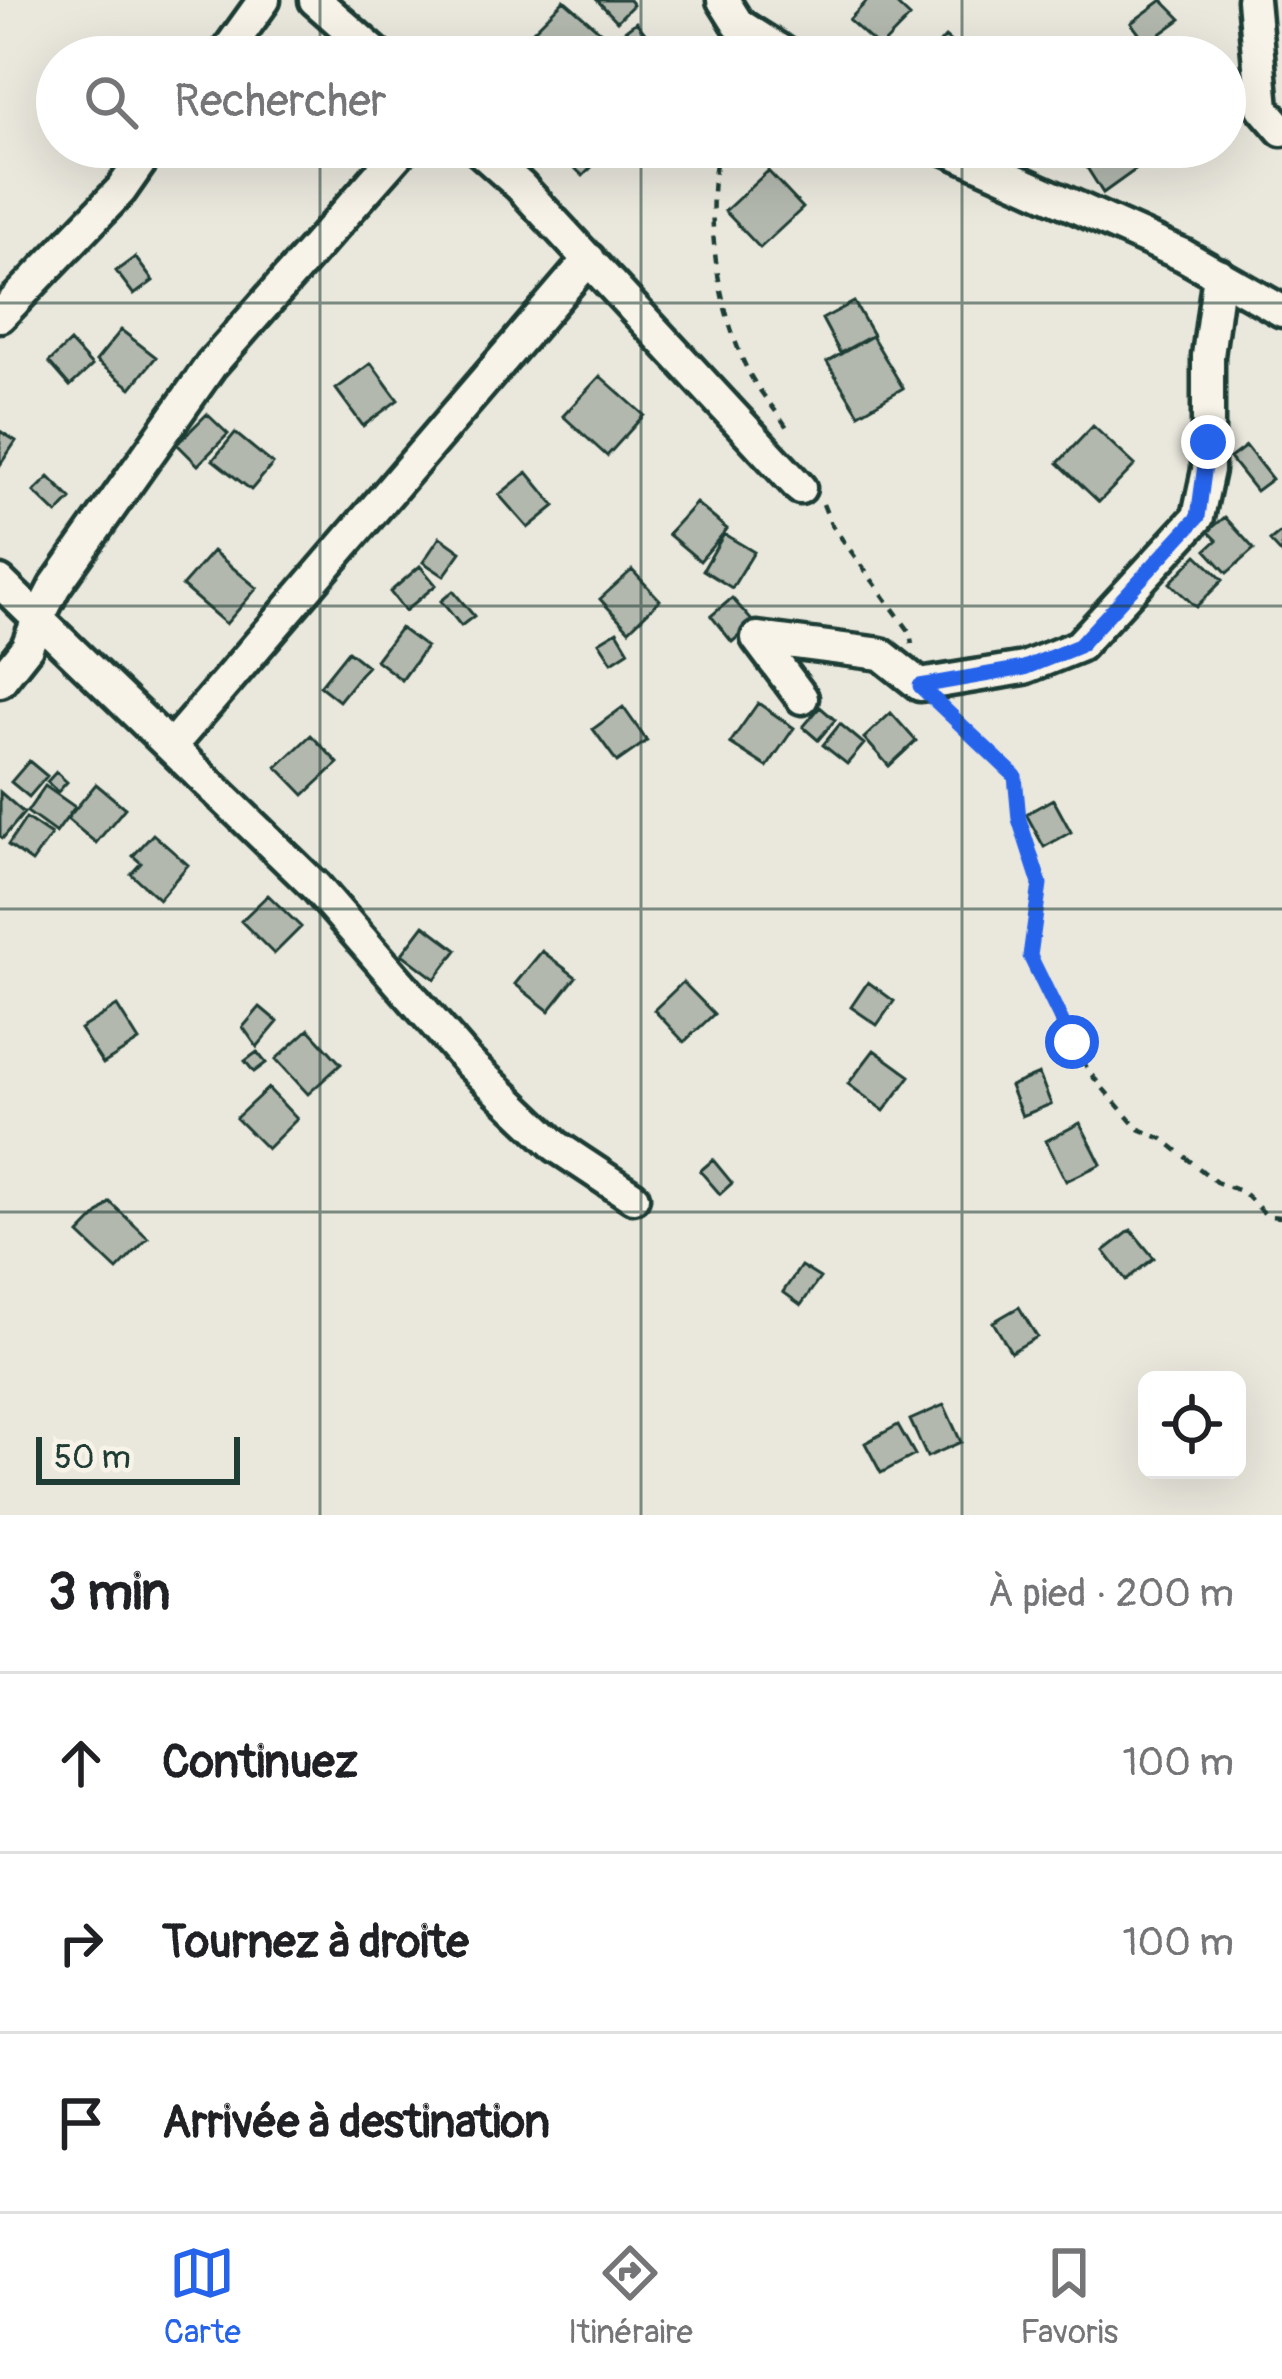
<!DOCTYPE html>
<html lang="fr">
<meta charset="utf-8">
<style>
:root{--surface:#fff;--page:#f6f6f6;--text:#202124;--muted:#757577;--line:#e0e0e0;--accent:#2563eb}
body{margin:0;font-family:Pangolin,sans-serif;background:var(--page);color:var(--text)}
.controls{position:absolute;right:36px;bottom:36px;display:grid;overflow:hidden;border-radius:18px;box-shadow:0 12px 48px #0002}
.controls button{width:108px;height:108px;display:grid;place-items:center;padding:0;border:0;border-bottom:3px solid var(--line);background:var(--surface);color:var(--text);font:60px sans-serif}
.scale{position:absolute;left:36px;bottom:30px;width:204px;box-sizing:border-box;padding-left:12px;border:6px solid #1f3d34;border-top:0;font-size:33px;line-height:42px;white-space:nowrap;color:#1f3d34;-webkit-text-stroke:9px #f7f3e8;paint-order:stroke}
.stop{position:absolute;width:36px;height:36px;margin:-27px;border:9px solid #2563eb;border-radius:50%;background:#fff}
.stop.end{background:#2563eb;border-color:#fff;box-shadow:0 3px 12px #0008}
.list{margin:0;padding:0;list-style:none}
h2{display:flex;justify-content:space-between;align-items:center;height:156px;margin:0;padding:0 48px;font-size:51px}
h2 small{font-size:39px;font-weight:400;color:var(--muted)}
.list li{display:grid;grid-template-columns:78px 1fr auto;gap:36px;align-items:center;box-sizing:border-box;height:180px;padding:0 48px;border-top:3px solid var(--line)}
.list b{display:block;font-size:45px;white-space:nowrap}
.list em{font-size:39px;font-style:normal;color:var(--muted)}
.icon{flex:none;width:66px;height:66px;fill:none;stroke:currentColor;stroke-width:2;stroke-linecap:round;stroke-linejoin:round}
.map{position:relative;flex:none;width:1282px;height:1515px;overflow:hidden}
.search{position:absolute;background:var(--surface);box-shadow:0 12px 48px #0002;left:36px;right:36px;top:36px;height:132px;display:flex;align-items:center;gap:30px;box-sizing:border-box;padding:0 42px;border-radius:66px;color:var(--muted);font-size:45px}
.sheet{height:696px;background:var(--surface)}
nav{display:flex;justify-content:space-around;align-items:center;box-sizing:border-box;height:168px;border-top:3px solid var(--line);background:var(--surface);font-size:33px;color:var(--muted)}
nav a{display:grid;justify-items:center;gap:6px}
nav .on{color:var(--accent)}
.map>svg:first-child{display:block}
.building{fill:#b2b8ae;stroke:#1f3d34;stroke-width:3}
.lines{fill:none;stroke-linecap:round;stroke-linejoin:round}
.minor-casing{stroke:#1f3d34;stroke-width:39}
.path{stroke:#1f3d34;stroke-width:4.5;stroke-dasharray:9 9;stroke-linecap:butt}
.minor{stroke:#f7f3e8;stroke-width:30}
.route{stroke:#2563eb;stroke-width:15}
.grid{fill:none;stroke:#1f3d34;stroke-width:3;stroke-opacity:0.55}
</style>
<div class="map">
<svg width="1282" height="1515" viewBox="0 0 1282 1515">
<rect width="100%" height="100%" fill="#eae8dd"/>
<filter id="ink" filterUnits="userSpaceOnUse"><feTurbulence type="fractalNoise" baseFrequency=".00833" numOctaves="2"/><feDisplacementMap in="SourceGraphic" scale="24" xChannelSelector="R" yChannelSelector="G"/><feConvolveMatrix kernelMatrix="1 2 1 2 8 2 1 2 1" color-interpolation-filters="sRGB"/></filter>
<g filter="url(#ink)">
<path class="building" d="M 564,0 L 609,39 L 591,57 L 553,57 L 530,34 Z
M 597,0 L 629,0 L 633,5 L 617,21 Z
M 868,0 L 892,0 L 910,17 L 880,48 L 849,20 Z
M 1162,0 L 1181,19 L 1147,44 L 1131,23 Z
M 636,22 L 657,48 L 645,57 L 629,57 L 614,39 Z
M 945,37 L 968,57 L 927,57 Z
M 553,147 L 611,147 L 583,176 Z
M 749,147 L 784,147 L 766,164 Z
M 1074,147 L 1133,147 L 1145,163 L 1103,193 Z
M 768,171 L 803,208 L 760,248 L 725,211 Z
M 135,257 L 153,281 L 134,295 L 116,271 Z
M 854,302 L 873,335 L 840,353 L 822,319 Z
M 121,330 L 156,357 L 131,388 L 96,361 Z
M 872,336 L 903,388 L 859,414 L 827,362 Z
M 70,342 L 92,366 L 70,386 L 49,362 Z
M 371,363 L 398,400 L 363,426 L 336,389 Z
M 600,376 L 644,415 L 607,456 L 563,416 Z
M 207,414 L 228,434 L 198,465 L 177,444 Z
M 1093,426 L 1135,465 L 1099,502 L 1058,463 Z
M 0,431 L 16,441 L 0,465 Z
M 235,433 L 273,464 L 251,490 L 213,460 Z
M 1246,446 L 1272,479 L 1256,491 L 1230,458 Z
M 527,472 L 555,506 L 528,528 L 499,495 Z
M 49,477 L 71,499 L 57,514 L 34,492 Z
M 696,503 L 727,529 L 700,561 L 668,534 Z
M 1225,517 L 1254,549 L 1227,573 L 1206,550 L 1217,540 L 1208,531 Z
M 1282,531 L 1282,554 L 1270,541 Z
M 724,534 L 754,552 L 732,588 L 703,570 Z
M 440,537 L 461,552 L 444,576 L 423,562 Z
M 213,551 L 257,588 L 226,624 L 182,586 Z
M 1197,555 L 1223,580 L 1196,607 L 1170,583 Z
M 420,566 L 436,585 L 405,611 L 390,592 Z
M 632,570 L 660,600 L 629,630 L 600,599 Z
M 453,591 L 474,616 L 461,626 L 441,601 Z
M 732,598 L 754,623 L 732,642 L 711,616 Z
M 400,628 L 426,647 L 402,680 L 376,660 Z
M 617,631 L 629,651 L 612,662 L 599,642 Z
M 348,651 L 367,666 L 339,701 L 320,686 Z
M 758,703 L 794,728 L 767,767 L 730,743 Z
M 623,707 L 647,741 L 617,762 L 593,729 Z
M 820,707 L 835,720 L 818,740 L 803,727 Z
M 891,713 L 916,741 L 889,766 L 864,738 Z
M 840,724 L 864,744 L 847,764 L 823,745 Z
M 311,735 L 338,763 L 304,795 L 277,767 Z
M 29,761 L 47,776 L 29,797 L 11,782 Z
M 56,772 L 67,782 L 58,792 L 47,782 Z
M 96,784 L 125,808 L 96,843 L 67,819 Z
M 45,786 L 75,807 L 56,833 L 27,812 Z
M 0,792 L 24,813 L 3,838 L 0,836 Z
M 1053,799 L 1071,832 L 1044,847 L 1026,814 Z
M 26,818 L 51,835 L 32,862 L 8,845 Z
M 153,834 L 188,865 L 159,899 L 131,874 L 141,863 L 133,856 Z
M 268,895 L 301,927 L 274,954 L 241,921 Z
M 424,925 L 457,950 L 435,979 L 402,954 Z
M 542,951 L 576,977 L 549,1011 L 515,984 Z
M 683,982 L 714,1014 L 684,1042 L 654,1010 Z
M 868,982 L 894,1001 L 877,1025 L 851,1007 Z
M 117,1006 L 139,1041 L 103,1064 L 80,1029 Z
M 260,1007 L 278,1022 L 257,1047 L 243,1027 Z
M 309,1029 L 341,1064 L 308,1094 L 276,1059 Z
M 874,1050 L 910,1076 L 884,1111 L 848,1084 Z
M 257,1052 L 266,1063 L 254,1072 L 245,1061 Z
M 1039,1074 L 1051,1104 L 1022,1116 L 1010,1086 Z
M 268,1088 L 297,1119 L 267,1149 L 236,1118 Z
M 1080,1123 L 1101,1164 L 1066,1181 L 1046,1141 Z
M 713,1160 L 732,1183 L 720,1194 L 700,1171 Z
M 110,1202 L 148,1238 L 117,1270 L 79,1234 Z
M 1131,1230 L 1154,1258 L 1126,1280 L 1104,1251 Z
M 801,1266 L 820,1278 L 801,1305 L 783,1292 Z
M 1019,1307 L 1037,1337 L 1011,1352 L 993,1322 Z
M 944,1405 L 961,1442 L 927,1457 L 910,1420 Z
M 898,1425 L 915,1455 L 881,1473 L 865,1443 Z"/>
<g class="lines">
<defs>
<path id="minor" d="M 315,0 L 380,57
M 723,0 L 738,24 L 790,57
M 1253,0 L 1263,108 L 1282,130
M 223,57 L 264,0
M 404,147 L 211,365 L 55,586 L 38,619 L 316,887 L 469,1063 L 556,1146 L 633,1197
M 476,147 L 520,186 L 800,488
M 942,147 L 1183,255 L 1282,311
M 0,316 L 121,190 L 151,147
M 0,582 L 38,619 L 27,647 L 0,681
M 802,698 L 757,638 L 881,654 L 920,685 L 1024,668 L 1079,646 L 1198,517 L 1208,470 L 1208,356 L 1219,274
M 172,745 L 589,259"/>
</defs>
<use href="#minor" class="minor-casing"/>
<path class="path" d="M 719,147 C 704,215 716,303 746,367 C 756,389 775,408 788,429
M 823,504 L 831,524 L 910,632 L 912,644
M 947,709 L 1015,775 L 1019,819 L 1040,883 L 1030,956 L 1089,1072 L 1137,1128 L 1163,1139 L 1216,1182 L 1243,1192 L 1267,1216 L 1282,1217"/>
<use href="#minor" class="minor"/>
</g>
</g>
<g class="lines" filter="url(#ink)">
<path class="route" d="M 1072,1042 L 1030,956 L 1040,884 L 1019,819 L 1015,776 L 920,686 L 1024,668 L 1079,646 L 1198,517 L 1208,442"/>
</g>
<path class="grid" d="M 320,0 L 320,57M 641,0 L 641,57M 962,0 L 962,57M 320,147 L 320,1515M 641,147 L 641,1515M 962,147 L 962,1515M 0,303 L 1282,303M 0,606 L 1282,606M 0,909 L 1282,909M 0,1212 L 1282,1212"/>
</svg>
<div class="controls">
<button><svg class="icon" aria-label="locate" viewBox="0 0 24 24"><circle cx="12" cy="12" r="6"/><path d="M12 2v4M12 18v4M2 12h4M18 12h4"/></svg></button>
</div>
<div class="scale">50 m</div>
<div class="stop" style="left:1072px;top:1042px"></div>
<div class="stop end" style="left:1208px;top:442px"></div>
<div class="search"><svg class="icon" aria-label="search" viewBox="0 0 24 24"><circle cx="10" cy="10" r="6"/><path d="M15 15l6 6"/></svg>Rechercher</div>
</div>
<section class="sheet">
<h2>3 min<small>À pied · 200 m</small></h2>
<ul class="list">
<li><svg class="icon" aria-label="ahead" viewBox="0 0 24 24"><path d="M12 20V5M6 11l6-6 6 6"/></svg><div><b>Continuez</b></div><em>100 m</em></li>
<li><svg class="icon" aria-label="right" viewBox="0 0 24 24"><path d="M7 20v-9h11M14 6l5 5-5 5"/></svg><div><b>Tournez à droite</b></div><em>100 m</em></li>
<li><svg class="icon" aria-label="arrive" viewBox="0 0 24 24"><path d="M6 21V4h12l-3 4 3 4H6"/></svg><div><b>Arrivée à destination</b></div></li>
</ul>
</section>
<nav>
<a class="on"><svg class="icon" aria-label="map" viewBox="0 0 24 24"><path d="M3 6l6-2 6 2 6-2v14l-6 2-6-2-6 2zM9 4v14M15 6v14"/></svg>Carte</a>
<a><svg class="icon" aria-label="directions" viewBox="0 0 24 24"><path d="M12 3l9 9-9 9-9-9zM9 14v-3h6M13 9l2 2-2 2"/></svg>Itinéraire</a>
<a><svg class="icon" aria-label="saved" viewBox="0 0 24 24"><path d="M7 4h10v16l-5-4-5 4z"/></svg>Favoris</a>
</nav>
